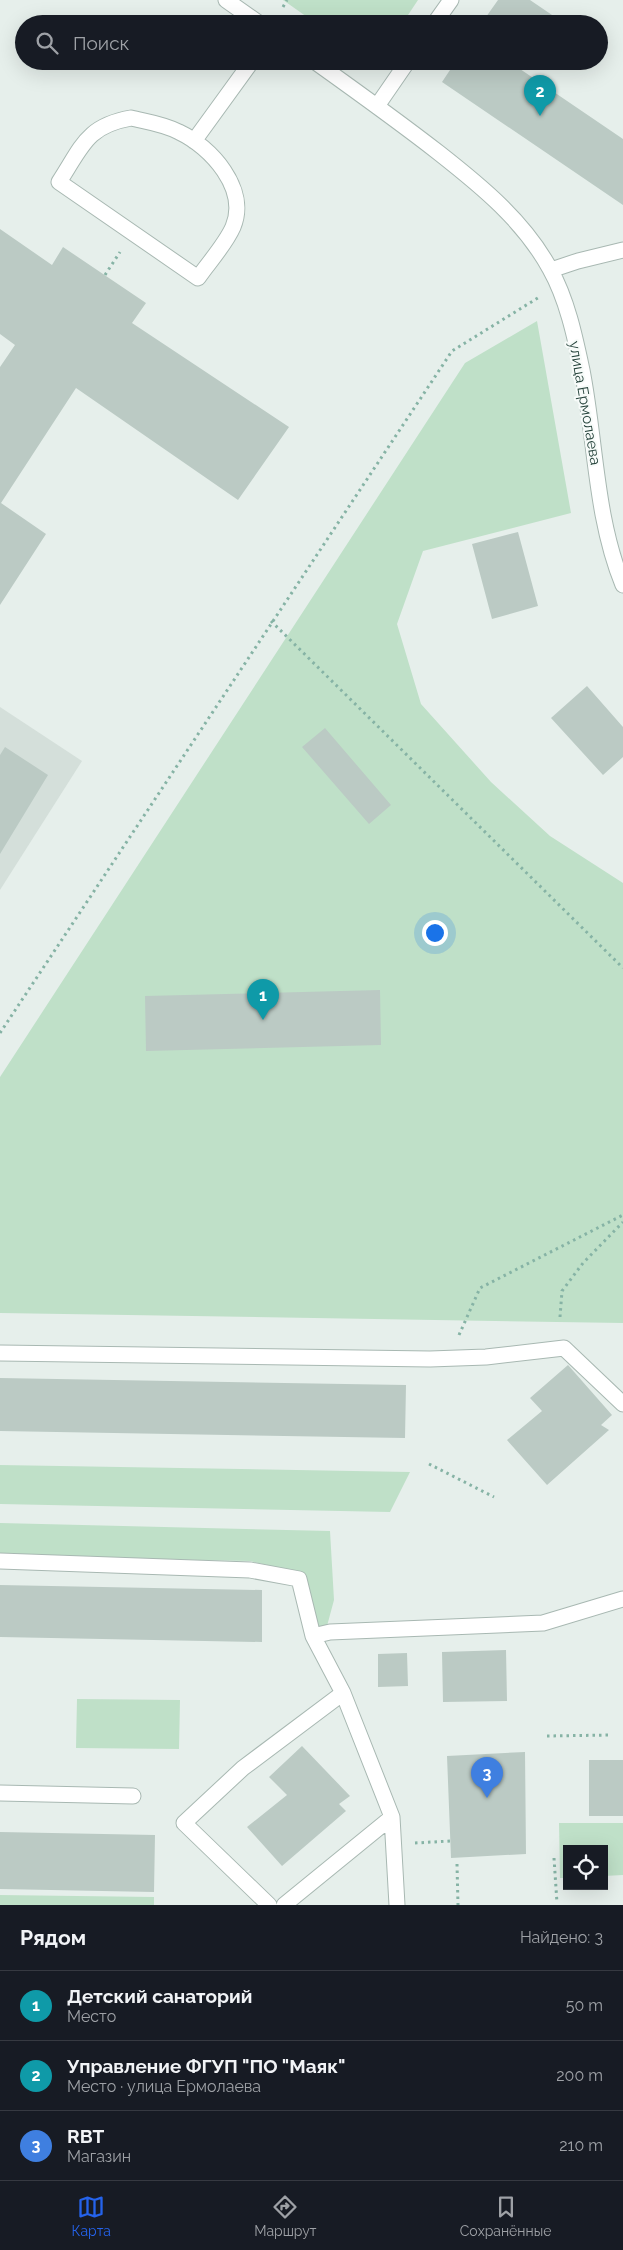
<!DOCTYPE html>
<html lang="ru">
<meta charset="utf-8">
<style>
:root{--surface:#171b24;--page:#20242c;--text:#f1f3f6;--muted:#9ea1a6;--line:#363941;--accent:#2563eb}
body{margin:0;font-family:Raleway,sans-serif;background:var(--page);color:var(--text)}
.controls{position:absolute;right:15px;bottom:15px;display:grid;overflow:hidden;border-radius:0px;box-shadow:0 5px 20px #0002}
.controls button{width:45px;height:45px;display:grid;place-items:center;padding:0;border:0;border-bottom:1px solid var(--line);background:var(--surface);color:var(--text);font:25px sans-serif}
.you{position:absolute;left:434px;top:932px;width:18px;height:18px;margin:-12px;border:4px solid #fff;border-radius:50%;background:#1a73e8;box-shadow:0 0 0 8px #1a73e833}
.badge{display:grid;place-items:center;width:32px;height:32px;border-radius:50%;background:var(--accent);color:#fff;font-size:16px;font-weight:700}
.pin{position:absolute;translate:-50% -41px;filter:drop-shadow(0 1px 2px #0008)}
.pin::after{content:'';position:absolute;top:26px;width:18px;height:15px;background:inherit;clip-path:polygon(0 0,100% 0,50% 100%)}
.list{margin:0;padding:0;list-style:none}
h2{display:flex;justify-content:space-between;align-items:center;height:65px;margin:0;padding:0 20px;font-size:21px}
h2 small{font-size:16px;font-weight:400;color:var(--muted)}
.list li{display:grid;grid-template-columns:32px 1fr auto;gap:15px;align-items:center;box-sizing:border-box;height:70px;padding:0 20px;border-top:1px solid var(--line)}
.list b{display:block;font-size:19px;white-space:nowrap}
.list p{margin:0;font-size:16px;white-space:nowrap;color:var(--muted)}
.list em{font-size:16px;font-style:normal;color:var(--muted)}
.icon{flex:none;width:28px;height:28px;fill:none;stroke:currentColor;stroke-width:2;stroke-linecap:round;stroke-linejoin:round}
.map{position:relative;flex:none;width:623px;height:1905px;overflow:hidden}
.search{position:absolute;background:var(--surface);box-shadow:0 5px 20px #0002;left:15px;right:15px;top:15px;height:55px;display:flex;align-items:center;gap:12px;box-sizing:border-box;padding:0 18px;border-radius:28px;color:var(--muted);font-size:19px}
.sheet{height:275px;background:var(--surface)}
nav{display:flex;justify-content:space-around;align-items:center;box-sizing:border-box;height:70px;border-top:1px solid var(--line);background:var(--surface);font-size:14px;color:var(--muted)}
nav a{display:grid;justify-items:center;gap:2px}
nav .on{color:var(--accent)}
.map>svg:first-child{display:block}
.built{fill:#d4dfda}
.green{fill:#bfe0c8}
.building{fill:#bbcac4}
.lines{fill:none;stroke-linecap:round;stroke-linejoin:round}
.minor-casing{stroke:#a8b8b2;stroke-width:17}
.path{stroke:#86b3a5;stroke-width:3;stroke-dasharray:2.5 4;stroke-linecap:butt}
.minor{stroke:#fff;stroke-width:15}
.labels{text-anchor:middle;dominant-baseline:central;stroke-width:4;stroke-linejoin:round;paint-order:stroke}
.street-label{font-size:15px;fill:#24423a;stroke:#f7fbf9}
</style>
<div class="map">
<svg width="623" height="1905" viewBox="0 0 623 1905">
<rect width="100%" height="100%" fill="#e6efeb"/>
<path class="built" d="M 0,707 L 82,761 L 0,890 Z"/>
<path class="green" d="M 283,0 L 418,0 L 402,24 L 317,24 Z
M 537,321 L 571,513 L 423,551 L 397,624 L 421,704 L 491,782 L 550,836 L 623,883 L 623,1323 L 0,1313 L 0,1077 L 465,363 Z
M 0,1465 L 410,1472 L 390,1512 L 0,1504 Z
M 0,1523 L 330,1531 L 334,1600 L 327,1626 L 316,1628 L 298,1572 L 250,1561 L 0,1556 Z
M 77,1699 L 180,1700 L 179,1749 L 76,1748 Z
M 559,1823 L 623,1823 L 623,1875 L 604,1876 L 604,1849 L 567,1849 L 567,1878 L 560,1878 Z
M 0,1895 L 154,1897 L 154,1905 L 0,1905 Z"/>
<path class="building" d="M 498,0 L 530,0 L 555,17 L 550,24 L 481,24 Z
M 456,61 L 525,61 L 520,69 L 623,139 L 623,205 L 442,82 Z
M 0,229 L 52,265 L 63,247 L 146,303 L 132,323 L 289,427 L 238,500 L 76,388 L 1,503 L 46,534 L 0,605 L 0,367 L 15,345 L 0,334 Z
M 518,532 L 538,606 L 492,619 L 472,544 Z
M 587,686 L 623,727 L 623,757 L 603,775 L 551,718 Z
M 325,728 L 391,805 L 369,824 L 302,747 Z
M 5,747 L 48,775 L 0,854 L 0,755 Z
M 380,990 L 381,1045 L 146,1051 L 145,996 Z
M 568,1365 L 612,1415 L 601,1425 L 609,1430 L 547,1485 L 507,1440 L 542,1411 L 530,1398 Z
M 0,1378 L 406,1385 L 405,1438 L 0,1431 Z
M 0,1585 L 262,1590 L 262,1642 L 0,1637 Z
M 506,1650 L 507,1701 L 443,1702 L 442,1652 Z
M 407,1653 L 408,1686 L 378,1687 L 378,1654 Z
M 302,1746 L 350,1796 L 339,1804 L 346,1811 L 282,1866 L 247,1827 L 287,1795 L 269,1777 Z
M 525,1752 L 526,1854 L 451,1858 L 447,1756 Z
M 589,1760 L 623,1760 L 623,1816 L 589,1816 Z
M 0,1832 L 155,1835 L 154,1892 L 0,1889 Z"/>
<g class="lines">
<defs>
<path id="minor" d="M 226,0 L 260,24
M 434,24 L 451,0
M 314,61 C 356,91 398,121 439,153 C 481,186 524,221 550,269 C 567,299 575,337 582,370 C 596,442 595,516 623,585
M 377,106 L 408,61
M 131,118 C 148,122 164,124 179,132 C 211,147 249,189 233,227 C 225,245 209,262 198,278 L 59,182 C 82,147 86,126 131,118 Z
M 194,141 L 252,61
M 551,270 L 578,261 L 623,250
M 0,1353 L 430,1359 L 486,1357 L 564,1348 L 623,1404
M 0,1561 L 250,1570 L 299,1579 L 313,1636 L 343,1693 L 392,1817 L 397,1905
M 313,1636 L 330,1632 L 543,1623 L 623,1599
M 0,1793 L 133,1796
M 269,1905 L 184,1823 L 243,1768 L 343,1693
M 284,1905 L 392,1817"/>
</defs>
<use href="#minor" class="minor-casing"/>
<path class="path" d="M 283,7 L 287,0
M 105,275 L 120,252
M 271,621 L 623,968
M 0,1033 L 452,351 L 541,296
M 560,1317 L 562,1291 L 583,1263 L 623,1222
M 459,1335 L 480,1288 L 623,1215
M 429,1464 L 494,1497
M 547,1736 L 611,1735
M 415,1843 L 450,1841
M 554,1858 L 557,1903
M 457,1864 L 458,1905"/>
<use href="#minor" class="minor"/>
</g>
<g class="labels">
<g class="street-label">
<text transform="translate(585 403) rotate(80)">улица Ермолаева</text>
</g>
</g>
</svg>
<div class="controls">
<button><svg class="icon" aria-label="locate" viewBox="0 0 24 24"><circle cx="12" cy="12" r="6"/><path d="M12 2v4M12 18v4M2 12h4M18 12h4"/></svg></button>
</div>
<div class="you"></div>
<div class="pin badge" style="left:263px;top:1020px;background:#0f9aa8">1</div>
<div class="pin badge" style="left:540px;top:116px;background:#0f9aa8">2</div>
<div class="pin badge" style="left:487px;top:1798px;background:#3f7fe0">3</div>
<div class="search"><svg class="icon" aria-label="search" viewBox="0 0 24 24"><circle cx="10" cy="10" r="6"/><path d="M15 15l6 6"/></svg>Поиск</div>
</div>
<section class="sheet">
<h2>Рядом<small>Найдено: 3</small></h2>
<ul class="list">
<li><span class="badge" style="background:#0f9aa8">1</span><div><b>Детский санаторий</b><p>Место</p></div><em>50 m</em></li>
<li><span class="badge" style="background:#0f9aa8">2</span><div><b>Управление ФГУП &quot;ПО &quot;Маяк&quot;</b><p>Место · улица Ермолаева</p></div><em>200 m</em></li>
<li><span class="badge" style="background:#3f7fe0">3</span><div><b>RBT</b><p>Магазин</p></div><em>210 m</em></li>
</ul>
</section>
<nav>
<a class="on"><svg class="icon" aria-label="map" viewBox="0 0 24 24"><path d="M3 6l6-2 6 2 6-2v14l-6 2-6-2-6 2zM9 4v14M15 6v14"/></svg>Карта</a>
<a><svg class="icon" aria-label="directions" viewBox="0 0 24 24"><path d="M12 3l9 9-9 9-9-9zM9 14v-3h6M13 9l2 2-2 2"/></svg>Маршрут</a>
<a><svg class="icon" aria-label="saved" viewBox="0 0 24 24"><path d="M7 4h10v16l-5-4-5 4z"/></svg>Сохранённые</a>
</nav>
